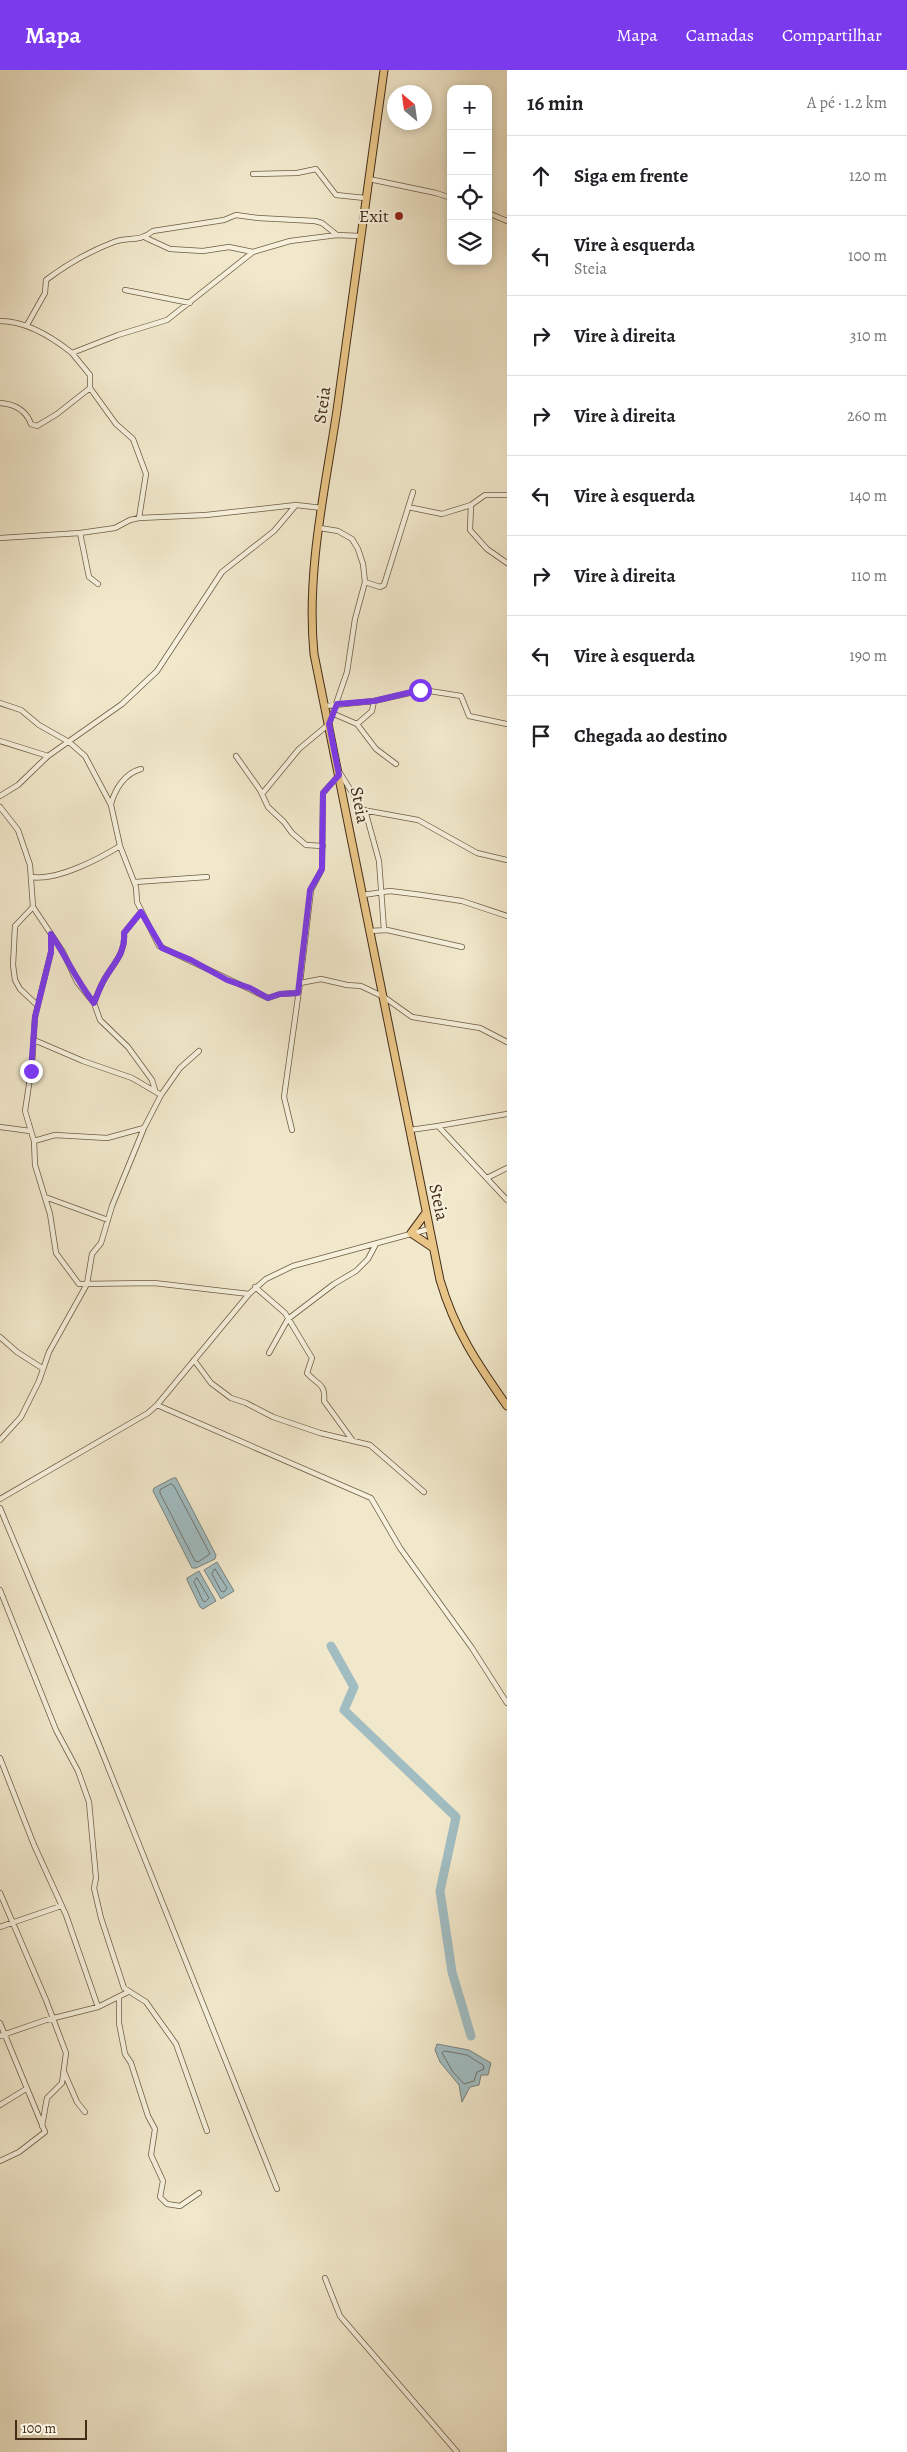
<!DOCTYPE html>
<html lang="pt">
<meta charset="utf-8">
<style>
:root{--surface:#fff;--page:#f6f6f6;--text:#202124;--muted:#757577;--line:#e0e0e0;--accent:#7c3aed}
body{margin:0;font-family:Alegreya,serif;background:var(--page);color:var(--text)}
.controls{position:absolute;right:15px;top:15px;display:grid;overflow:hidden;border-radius:10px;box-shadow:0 2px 8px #0003}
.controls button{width:45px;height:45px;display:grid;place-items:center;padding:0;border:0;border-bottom:1px solid var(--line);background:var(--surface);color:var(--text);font:25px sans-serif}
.compass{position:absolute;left:387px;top:15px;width:45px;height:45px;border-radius:50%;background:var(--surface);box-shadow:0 2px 8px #0003;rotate:331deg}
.scale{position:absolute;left:15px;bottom:12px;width:72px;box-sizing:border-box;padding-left:5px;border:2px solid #432d17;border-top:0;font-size:14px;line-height:18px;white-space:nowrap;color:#432d17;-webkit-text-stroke:4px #f6f0dd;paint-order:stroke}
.stop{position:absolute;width:15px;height:15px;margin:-11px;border:4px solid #7c3aed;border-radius:50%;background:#fff}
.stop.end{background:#7c3aed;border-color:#fff;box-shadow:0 1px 5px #0008}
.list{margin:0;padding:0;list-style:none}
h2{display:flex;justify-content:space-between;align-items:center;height:65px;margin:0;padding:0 20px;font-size:21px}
h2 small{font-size:16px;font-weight:400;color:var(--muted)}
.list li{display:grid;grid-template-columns:32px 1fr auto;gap:15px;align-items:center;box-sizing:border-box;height:80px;padding:0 20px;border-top:1px solid var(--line)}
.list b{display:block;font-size:19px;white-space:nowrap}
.list p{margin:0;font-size:16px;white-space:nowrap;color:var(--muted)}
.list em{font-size:16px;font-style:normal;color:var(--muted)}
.icon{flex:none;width:28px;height:28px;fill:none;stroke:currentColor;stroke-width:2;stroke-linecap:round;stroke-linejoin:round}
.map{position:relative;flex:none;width:507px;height:2382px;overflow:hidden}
header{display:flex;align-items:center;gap:30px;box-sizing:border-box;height:70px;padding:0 25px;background:var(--accent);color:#fff}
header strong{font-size:24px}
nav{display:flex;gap:28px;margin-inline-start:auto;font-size:18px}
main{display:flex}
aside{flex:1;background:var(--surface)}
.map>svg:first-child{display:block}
.water{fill:#a1bdc2;stroke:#7b837e}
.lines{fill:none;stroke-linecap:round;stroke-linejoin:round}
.shore{stroke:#72756c;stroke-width:1}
.river{stroke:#a1bdc2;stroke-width:9}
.street-casing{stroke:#6e5c44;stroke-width:6}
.primary-casing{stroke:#432d17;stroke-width:9}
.street{stroke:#f6f0dd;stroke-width:4.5}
.primary{stroke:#e8c486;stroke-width:7}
.route{stroke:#7c3aed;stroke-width:6}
.poi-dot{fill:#8f2418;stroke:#f6f0dd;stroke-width:2}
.labels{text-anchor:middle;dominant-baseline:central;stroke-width:4;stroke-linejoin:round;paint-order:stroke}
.poi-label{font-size:18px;fill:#432d17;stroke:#f6f0dd;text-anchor:end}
.street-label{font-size:18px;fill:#432d17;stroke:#f6f0dd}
</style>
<header>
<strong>Mapa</strong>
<nav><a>Mapa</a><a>Camadas</a><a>Compartilhar</a></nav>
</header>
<main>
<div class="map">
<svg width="507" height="2382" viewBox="0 0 507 2382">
<rect width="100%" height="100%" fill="#f1e8cb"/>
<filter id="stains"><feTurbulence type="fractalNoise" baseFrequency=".004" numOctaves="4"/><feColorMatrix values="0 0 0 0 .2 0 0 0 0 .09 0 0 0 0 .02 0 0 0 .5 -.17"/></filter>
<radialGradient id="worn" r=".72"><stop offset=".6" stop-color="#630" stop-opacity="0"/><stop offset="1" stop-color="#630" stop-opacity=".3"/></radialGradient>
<path class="water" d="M 173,1408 L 176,1408 L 216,1485 L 215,1489 L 196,1498 L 192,1498 L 153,1421 L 154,1418 Z
M 217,1492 L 234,1521 L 221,1529 L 204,1500 Z
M 199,1501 L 216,1531 L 203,1539 L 200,1537 L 187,1510 L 187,1508 Z
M 437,1974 L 469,1980 L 491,1993 L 488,2005 L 481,2005 L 479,2015 L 470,2017 L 462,2032 L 459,2015 L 440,1992 L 435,1980 Z"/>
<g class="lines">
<path class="shore" d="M 171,1414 L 174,1416 L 210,1484 L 198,1492 L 195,1491 L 160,1423 L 160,1420 Z
M 215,1499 L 227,1518 L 224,1522 L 221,1521 L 212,1504 Z
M 197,1508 L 209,1528 L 205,1532 L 203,1531 L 194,1512 Z
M 445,1981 L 467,1985 L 483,1995 L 484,1999 L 477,2002 L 474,2011 L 464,2014 L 453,2002 L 442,1983 Z"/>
<path class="river" d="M 331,1576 L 354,1617 L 344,1640 L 456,1747 L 440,1821 L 452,1902 L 471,1966"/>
<defs>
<path id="street" d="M 253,104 L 297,103 L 316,99 L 336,125 L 365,128
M 369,109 L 436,123 L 451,128
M 488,143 L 507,151
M 146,168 L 170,179 L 203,181 L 229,177 L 253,182
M 125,220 L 190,233
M 0,251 C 25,251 52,267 72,283 L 118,265 L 167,250 L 253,182 L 290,171 L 337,165 L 360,166
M 27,255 L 45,223 L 46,210 C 66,195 90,181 114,172 C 130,166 138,173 153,161 L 224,150 L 236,145 L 258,148 L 315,151 L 322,153 L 337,165
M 72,283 L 90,305 L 90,318 L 116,354 L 133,369 L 146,404 L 139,448
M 0,333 C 14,334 26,340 31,354 L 37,356 L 57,344 L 90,318
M 471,435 L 470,460 L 487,479 L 507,493
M 408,437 L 442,444 L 471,435 L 485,425 L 507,425
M 80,463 L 89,507 L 98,514
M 0,468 L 80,463 L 115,458 L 130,450 L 139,448 L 206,445 L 296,435 L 322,438
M 365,512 L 380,517 L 384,515 L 413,422
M 0,633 L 21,640 L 39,655 L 69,672 L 85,686 L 111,735 L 120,776 L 136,817 L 137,832 L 159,876 L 268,928 L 280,924 L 298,923
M 325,636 L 374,631 L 423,620 L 461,626 L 469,646 L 507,654
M 334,644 L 357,654 L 376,679 L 396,694
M 357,654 L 372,641 L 374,631
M 0,671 L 48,686
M 236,686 L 260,720 L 268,737 L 284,752 L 292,763 L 306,775 L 323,776
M 340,703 L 363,740 L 418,750 L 477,783 L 507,790
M 262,724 L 299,679 L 329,654 L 347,602 L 355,549 L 365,512 L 363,494 L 358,479 L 352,469 L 338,461 L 320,458
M 0,726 L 18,715 L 48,686 L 122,634 L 157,601 L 222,502 L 274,461 L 296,435
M 111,734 C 115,719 125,703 141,699
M 0,737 L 18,760 L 30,795 L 33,837 L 15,856 L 13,895 L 15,910 L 20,919 L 37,935
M 365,740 L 379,791 L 384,860
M 32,807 C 57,811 99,789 120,776
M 135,812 L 207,807
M 363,825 L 390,821 L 422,825 L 462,831 L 507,846
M 33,837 L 63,882 L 77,912 L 94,933 L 100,950 L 128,977 L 152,1010 L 155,1020
M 370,861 L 387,860 L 462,877
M 51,864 L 51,882 L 35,947 L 32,995 L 25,1041 L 34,1071 L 35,1095 L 50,1144 L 56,1183 L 79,1214 L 154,1213 L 249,1224
M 300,913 L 321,909 L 347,915 L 361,916 L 384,927 L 412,947 L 480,958 L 507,972
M 94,933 C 97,925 100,917 104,910 C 113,894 126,883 124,863 L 141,842
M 34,970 L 83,991 L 132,1008 L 161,1025
M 438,1056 L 507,1044
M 0,1057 L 30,1061
M 292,1060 L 284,1027 L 300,913 L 311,820 L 322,799 L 323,723 L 339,705
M 410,1060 L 438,1056 L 507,1130
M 34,1071 L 55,1065 L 107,1068 L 144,1058
M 487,1108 L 507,1098
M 45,1127 L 108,1150
M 255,1217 L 285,1243 L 312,1288 L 307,1303 C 317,1315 326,1313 324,1331 L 353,1371
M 0,1267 L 17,1282 L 42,1298
M 269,1283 L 288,1249 L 334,1214 L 356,1201 L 368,1189 L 376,1174
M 194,1290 L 211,1313 L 231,1328 L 246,1333 L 273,1347 L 320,1363 L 370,1375 L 424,1422
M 157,1335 L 371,1428 L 400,1478 L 472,1578 L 507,1633
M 0,1370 L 21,1347 L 39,1311 L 49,1282 L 87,1214 L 92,1184 L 101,1173 L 112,1136 L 144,1058 L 161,1025 L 180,998 L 199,981
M 0,1429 L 148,1343 L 157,1335 L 249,1224 L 266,1209 L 293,1196 L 429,1159
M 0,1438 L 98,1672 L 277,2119
M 0,1520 L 56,1660 L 78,1701 L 89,1732 L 96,1808 L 94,1818 L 101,1848 L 124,1918 L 146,1932 L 176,1974 L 207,2061
M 0,1688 L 34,1775 L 66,1845 L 98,1937
M 0,1823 L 46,1930 L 66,1983 L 62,2013 L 47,2028 L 42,2056
M 0,1857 L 61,1836
M 119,1927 L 119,1953 L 125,1984 L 131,1993 L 148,2046 L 155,2059 L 151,2085 L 163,2111 L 160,2127 L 167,2134 L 180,2136 L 199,2123
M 0,1953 L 45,2062 L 19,2082 L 0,2091
M 0,1966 L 46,1950 L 98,1937 L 128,1922
M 64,2002 L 77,2032 L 85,2042
M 0,2035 L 26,2019
M 325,2208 L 340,2246 L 457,2382"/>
<path id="primary" d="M 384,0 C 368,113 353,227 337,340 C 325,420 306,502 314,584 L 440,1210 C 455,1261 477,1293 507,1336
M 425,1144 L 411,1163 L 432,1177"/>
</defs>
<use href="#street" class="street-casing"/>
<use href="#primary" class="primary-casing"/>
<use href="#street" class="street"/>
<use href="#primary" class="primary"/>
</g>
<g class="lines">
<path class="route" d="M 31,1001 L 35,947 L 51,882 L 51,864 C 67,888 76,910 94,933 C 97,925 100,917 104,910 C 113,894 126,883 124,863 L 141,842 L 162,878 L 191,890 L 227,910 L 250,918 L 268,928 L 280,924 L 298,923 L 310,820 L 322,799 L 323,723 L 339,705 L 329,654 L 337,634 L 374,631 L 420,620"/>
</g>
<circle class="poi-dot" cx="399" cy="146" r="5"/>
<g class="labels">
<g class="poi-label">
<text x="389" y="146">Exit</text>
</g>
<g class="street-label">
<text transform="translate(322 335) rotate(-82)">Steia</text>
<text transform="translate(360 735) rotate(79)">Steia</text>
<text transform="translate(439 1132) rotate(78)">Steia</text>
</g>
</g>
<rect width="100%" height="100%" filter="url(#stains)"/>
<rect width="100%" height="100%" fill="url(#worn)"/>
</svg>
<div class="controls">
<button>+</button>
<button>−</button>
<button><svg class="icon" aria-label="locate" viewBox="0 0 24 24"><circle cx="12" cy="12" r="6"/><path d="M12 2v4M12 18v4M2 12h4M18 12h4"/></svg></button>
<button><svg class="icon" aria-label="layers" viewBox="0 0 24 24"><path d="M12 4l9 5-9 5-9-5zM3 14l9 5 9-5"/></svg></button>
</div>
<svg class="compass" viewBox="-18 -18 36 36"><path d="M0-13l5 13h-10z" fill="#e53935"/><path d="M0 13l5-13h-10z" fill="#757577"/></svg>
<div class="scale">100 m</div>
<div class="stop" style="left:420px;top:620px"></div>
<div class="stop end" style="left:31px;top:1001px"></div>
</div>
<aside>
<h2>16 min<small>A pé · 1.2 km</small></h2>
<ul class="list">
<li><svg class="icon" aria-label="ahead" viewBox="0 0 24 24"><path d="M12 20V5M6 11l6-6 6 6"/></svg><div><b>Siga em frente</b></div><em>120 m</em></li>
<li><svg class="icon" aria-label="left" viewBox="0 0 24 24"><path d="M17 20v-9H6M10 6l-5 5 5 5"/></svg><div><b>Vire à esquerda</b><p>Steia</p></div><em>100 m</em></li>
<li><svg class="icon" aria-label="right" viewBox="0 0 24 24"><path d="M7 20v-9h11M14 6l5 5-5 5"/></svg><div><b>Vire à direita</b></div><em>310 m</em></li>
<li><svg class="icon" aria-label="right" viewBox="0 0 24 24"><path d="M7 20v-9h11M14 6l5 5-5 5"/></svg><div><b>Vire à direita</b></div><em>260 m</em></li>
<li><svg class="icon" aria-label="left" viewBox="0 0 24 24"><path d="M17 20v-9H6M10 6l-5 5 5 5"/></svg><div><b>Vire à esquerda</b></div><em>140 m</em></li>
<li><svg class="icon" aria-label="right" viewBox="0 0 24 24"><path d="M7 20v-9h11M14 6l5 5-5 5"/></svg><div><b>Vire à direita</b></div><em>110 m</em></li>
<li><svg class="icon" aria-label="left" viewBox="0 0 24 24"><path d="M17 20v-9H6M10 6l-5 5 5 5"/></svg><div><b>Vire à esquerda</b></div><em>190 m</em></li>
<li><svg class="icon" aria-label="arrive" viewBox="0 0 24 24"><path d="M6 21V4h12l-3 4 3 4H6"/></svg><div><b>Chegada ao destino</b></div></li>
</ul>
</aside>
</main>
